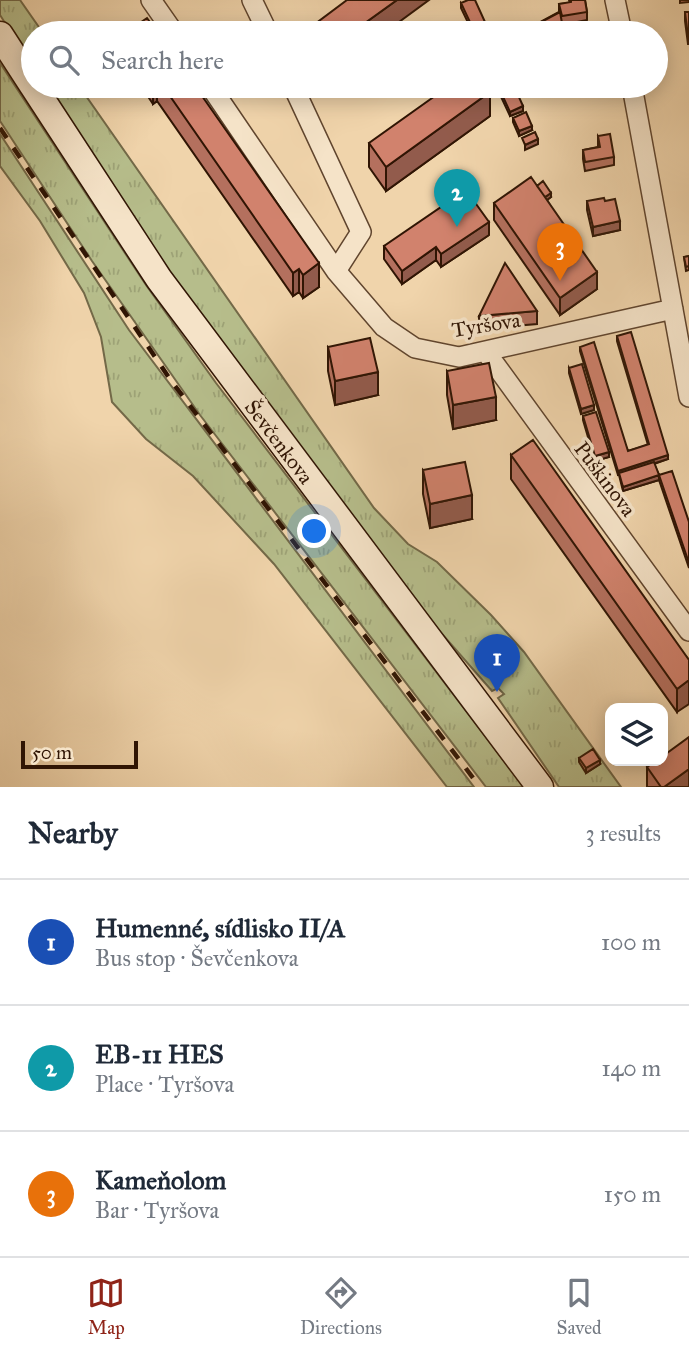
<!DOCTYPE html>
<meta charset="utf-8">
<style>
:root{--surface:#fff;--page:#f6f6f7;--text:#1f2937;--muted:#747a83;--line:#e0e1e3;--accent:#8f2418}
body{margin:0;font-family:"IM FELL Great Primer",serif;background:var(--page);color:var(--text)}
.controls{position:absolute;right:21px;bottom:21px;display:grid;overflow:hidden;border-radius:14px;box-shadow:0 4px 18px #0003}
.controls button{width:63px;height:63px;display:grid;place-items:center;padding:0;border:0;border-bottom:2px solid var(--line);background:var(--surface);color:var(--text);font:35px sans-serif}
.scale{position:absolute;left:21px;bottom:18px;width:117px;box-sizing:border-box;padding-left:7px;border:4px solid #301504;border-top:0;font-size:19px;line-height:24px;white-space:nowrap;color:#301504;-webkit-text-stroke:5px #f5e3c8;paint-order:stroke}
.you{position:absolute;left:315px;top:532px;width:24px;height:24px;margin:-18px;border:5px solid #fff;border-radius:50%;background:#1a73e8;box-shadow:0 0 0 10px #1a73e833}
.badge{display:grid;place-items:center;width:46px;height:46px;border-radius:50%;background:var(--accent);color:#fff;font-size:23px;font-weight:700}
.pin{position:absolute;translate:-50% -58px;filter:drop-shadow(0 2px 4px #0008)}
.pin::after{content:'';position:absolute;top:37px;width:24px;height:21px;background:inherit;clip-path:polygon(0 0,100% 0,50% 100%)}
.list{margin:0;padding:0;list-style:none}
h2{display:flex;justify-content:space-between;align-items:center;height:91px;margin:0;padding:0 28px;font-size:30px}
h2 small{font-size:23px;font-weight:400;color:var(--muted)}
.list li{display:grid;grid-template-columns:46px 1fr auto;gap:21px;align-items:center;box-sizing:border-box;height:126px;padding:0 28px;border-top:2px solid var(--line)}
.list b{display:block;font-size:26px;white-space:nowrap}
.list p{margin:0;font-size:23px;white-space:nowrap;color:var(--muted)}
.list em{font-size:23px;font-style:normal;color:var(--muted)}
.icon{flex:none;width:38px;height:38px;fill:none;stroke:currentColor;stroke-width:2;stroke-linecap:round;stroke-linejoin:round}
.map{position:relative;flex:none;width:689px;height:787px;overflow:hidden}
.search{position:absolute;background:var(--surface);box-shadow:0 4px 18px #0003;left:21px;right:21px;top:21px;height:77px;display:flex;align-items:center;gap:18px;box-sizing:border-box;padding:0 24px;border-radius:38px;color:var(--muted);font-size:26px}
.sheet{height:469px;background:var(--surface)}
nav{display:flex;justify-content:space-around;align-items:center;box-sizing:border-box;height:98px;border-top:2px solid var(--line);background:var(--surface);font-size:19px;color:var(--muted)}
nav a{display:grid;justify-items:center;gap:4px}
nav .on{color:var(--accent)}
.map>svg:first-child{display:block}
.grass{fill:url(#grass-tufts);stroke:#736948;stroke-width:2}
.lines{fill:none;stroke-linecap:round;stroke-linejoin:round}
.street-casing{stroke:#60452e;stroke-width:22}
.secondary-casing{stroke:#301504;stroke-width:29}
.street{stroke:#f5e3c8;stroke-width:19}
.secondary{stroke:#f5e3c8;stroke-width:26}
.rail{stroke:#301504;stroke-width:4.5;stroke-dasharray:12 12;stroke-linecap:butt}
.wall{fill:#b4705e;stroke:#301504;stroke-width:2}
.shaded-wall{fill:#925b4c;stroke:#301504;stroke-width:2}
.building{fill:#d1826d;stroke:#301504;stroke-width:2}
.labels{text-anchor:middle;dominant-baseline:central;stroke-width:7;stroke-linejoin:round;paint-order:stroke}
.street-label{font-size:21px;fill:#301504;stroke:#f5e3c8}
</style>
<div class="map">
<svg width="689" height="787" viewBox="0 0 689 787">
<defs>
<pattern id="grass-tufts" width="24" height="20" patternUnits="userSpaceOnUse" patternTransform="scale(1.75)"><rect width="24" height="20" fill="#b6bd8b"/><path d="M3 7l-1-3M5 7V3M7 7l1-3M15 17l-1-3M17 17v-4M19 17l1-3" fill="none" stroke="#9da276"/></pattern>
</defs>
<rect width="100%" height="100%" fill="#f0d4ab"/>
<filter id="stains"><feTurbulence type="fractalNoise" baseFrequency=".00286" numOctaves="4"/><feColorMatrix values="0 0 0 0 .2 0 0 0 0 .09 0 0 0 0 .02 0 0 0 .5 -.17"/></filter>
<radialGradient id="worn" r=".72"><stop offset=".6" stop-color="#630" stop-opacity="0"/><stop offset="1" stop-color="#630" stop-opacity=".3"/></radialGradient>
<path class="grass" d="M 0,0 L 20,0 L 43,33 L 33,33 L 33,67 L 0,15 Z
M 0,63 L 146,285 L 216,383 L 524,787 L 486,787 L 200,415 L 92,261 L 0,121 Z
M 45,86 L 79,86 L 374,508 L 408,544 L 437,562 L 491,615 L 524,652 L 621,787 L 559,787 L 498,698 L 504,694 L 498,688 L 492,691 L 414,602 L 168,271 Z
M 0,134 L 129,330 L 474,787 L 447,787 L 274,564 L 193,476 L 146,439 L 112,402 L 101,337 L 84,293 L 40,221 L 0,166 Z"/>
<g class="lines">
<defs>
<path id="street" d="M 151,0 L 174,33
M 252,0 L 268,33
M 615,0 L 622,33
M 210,86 L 336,271 L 384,327 L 415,348 L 459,357 L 673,309
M 293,86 L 361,232 L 336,271
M 632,86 L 689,397
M 486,352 L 689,631"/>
<path id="secondary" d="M 0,35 L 33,86
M 33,86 L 159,279 L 540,787"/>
</defs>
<use href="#street" class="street-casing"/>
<use href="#secondary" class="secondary-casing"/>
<use href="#street" class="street"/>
<use href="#secondary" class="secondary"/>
<path class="rail" d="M 0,128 L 172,382 L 480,787"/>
</g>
<path class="wall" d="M 569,0 L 585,0 L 587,12 L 587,20 L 562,25 L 562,27 L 552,33 L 510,33 L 510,29 L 524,31 L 559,12 L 559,4 L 570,3 Z
M 680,0 L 689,0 L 689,2 L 680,3 Z
M 461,3 L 490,33 L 473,33 L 461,8 Z
M 685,12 L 689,12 L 689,44 L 688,44 L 685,21 Z
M 146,86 L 195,86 L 319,287 L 303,298 L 299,292 L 293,296 L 157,101 L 153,104 L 147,95 L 147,88 Z
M 496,86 L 514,86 L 523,111 L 510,116 Z
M 490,116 L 386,191 L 369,167 L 369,143 Z
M 513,118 L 532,130 L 519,136 L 513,122 Z
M 598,136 L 614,157 L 614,165 L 585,171 L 583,159 L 583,150 L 598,147 Z
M 537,186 L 551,197 L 547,200 L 597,289 L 560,315 L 494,220 L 494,203 Z
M 587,201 L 605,201 L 620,230 L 593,236 L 587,210 Z
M 489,235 L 441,267 L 436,260 L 402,284 L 384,259 L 384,246 Z
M 689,256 L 689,270 L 686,271 L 684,257 Z
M 537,311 L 537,324 L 479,329 L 479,316 Z
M 617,336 L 668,459 L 654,464 L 659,475 L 689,522 L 689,568 L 659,480 L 623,491 L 619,475 L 618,475 L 580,351 L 580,347 L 628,451 L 648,445 L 617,341 Z
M 328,347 L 378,395 L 335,405 L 328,371 Z
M 569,368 L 594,410 L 581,414 L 569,373 Z
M 447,371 L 496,420 L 453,429 L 447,395 Z
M 583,416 L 609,457 L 595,461 L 583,420 Z
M 511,455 L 689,660 L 677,712 L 511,479 Z
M 423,470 L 472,519 L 430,528 L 423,494 Z
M 579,758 L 600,764 L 586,773 L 579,762 Z
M 647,767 L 689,787 L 647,787 Z"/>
<path class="shaded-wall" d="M 397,0 L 429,0 L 384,33 L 351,33 Z
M 562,23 L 562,27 L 552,33 L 543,33 Z
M 153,86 L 157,86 L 157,101 L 153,104 Z
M 490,92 L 490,116 L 386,191 L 386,167 Z
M 523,106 L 523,111 L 510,116 L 510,112 Z
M 532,126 L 532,130 L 519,136 L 519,131 Z
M 538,139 L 538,144 L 525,150 L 525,145 Z
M 551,193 L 551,197 L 540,205 L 540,201 Z
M 620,221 L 620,230 L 593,236 L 593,227 Z
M 489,222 L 489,235 L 441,267 L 441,254 Z
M 436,247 L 436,260 L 402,284 L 402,271 Z
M 319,263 L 319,287 L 303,298 L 303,275 Z
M 299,269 L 299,292 L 293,296 L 293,273 Z
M 597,272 L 597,289 L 560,315 L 560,298 Z
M 378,372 L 378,395 L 335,405 L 335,381 Z
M 496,397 L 496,420 L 453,429 L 453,405 Z
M 594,405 L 594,410 L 581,414 L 581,409 Z
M 609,452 L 609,457 L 595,461 L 595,456 Z
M 668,455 L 668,459 L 618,475 L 618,471 Z
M 659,475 L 659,480 L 623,491 L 623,487 Z
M 472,495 L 472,519 L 430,528 L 430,504 Z
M 689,680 L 689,704 L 677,712 L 677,689 Z
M 600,760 L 600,764 L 586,773 L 586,768 Z
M 689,769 L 689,787 L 664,787 Z"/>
<path class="building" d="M 347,0 L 397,0 L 351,33 L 316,33 L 311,27 Z
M 468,0 L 475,0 L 490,33 L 475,33 L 461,3 Z
M 571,0 L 585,0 L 587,12 L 562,16 L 559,4 L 571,2 Z
M 560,12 L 562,23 L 543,33 L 512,33 L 510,29 L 521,24 L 524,31 Z
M 685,12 L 689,12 L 689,35 L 688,36 Z
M 147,18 L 158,33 L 134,33 L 131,29 Z
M 590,25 L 591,33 L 578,33 L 577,28 Z
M 163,86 L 195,86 L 319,263 L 303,275 L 299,269 L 293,273 Z
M 449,86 L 485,86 L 490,92 L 386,167 L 369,143 Z
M 498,86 L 514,86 L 523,106 L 510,112 Z
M 526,112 L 532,126 L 519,131 L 513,118 Z
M 535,132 L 538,139 L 525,145 L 522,138 Z
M 610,134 L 614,157 L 585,162 L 583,150 L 600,147 L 598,136 Z
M 531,177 L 597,272 L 560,298 L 494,203 Z
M 543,181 L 551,193 L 545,197 L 537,186 Z
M 466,190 L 489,222 L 441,254 L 436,247 L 402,271 L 384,246 Z
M 604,198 L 605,201 L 615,199 L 620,221 L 593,227 L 587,201 Z
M 689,256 L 689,266 L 686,267 L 684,257 Z
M 505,263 L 537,311 L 479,316 Z
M 631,332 L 668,455 L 618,471 L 580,347 L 594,342 L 628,451 L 649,444 L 617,336 Z
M 370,338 L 378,372 L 335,381 L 328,347 Z
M 489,363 L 496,397 L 453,405 L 447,371 Z
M 582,364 L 594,405 L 581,409 L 569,368 Z
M 596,412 L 609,452 L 595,456 L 583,416 Z
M 533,440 L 689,660 L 689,680 L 677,689 L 511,455 Z
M 465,462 L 472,495 L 430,504 L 423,470 Z
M 654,462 L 659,475 L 623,487 L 619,473 Z
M 672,471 L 689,522 L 689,563 L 659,475 Z
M 689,737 L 689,769 L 664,787 L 661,787 L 647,767 L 656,761 L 663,761 L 663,756 Z
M 593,749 L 600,760 L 586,768 L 579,758 Z"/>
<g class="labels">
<g class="street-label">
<text transform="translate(486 325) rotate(-9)">Tyršova</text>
<text transform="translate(279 442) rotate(53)">Ševčenkova</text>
<text transform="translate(605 479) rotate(53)">Puškinova</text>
</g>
</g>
<rect width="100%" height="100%" filter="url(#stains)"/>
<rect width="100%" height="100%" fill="url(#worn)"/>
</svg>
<div class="controls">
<button><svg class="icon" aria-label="layers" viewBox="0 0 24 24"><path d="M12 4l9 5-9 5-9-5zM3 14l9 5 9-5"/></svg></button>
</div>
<div class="scale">50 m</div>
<div class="you"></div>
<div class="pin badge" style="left:497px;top:692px;background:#1a4fb4">1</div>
<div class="pin badge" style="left:457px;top:227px;background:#0f9aa8">2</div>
<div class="pin badge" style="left:560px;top:281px;background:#e8710a">3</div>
<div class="search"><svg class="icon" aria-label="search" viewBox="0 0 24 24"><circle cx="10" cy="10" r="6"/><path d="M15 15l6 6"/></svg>Search here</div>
</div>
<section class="sheet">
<h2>Nearby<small>3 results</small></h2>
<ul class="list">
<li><span class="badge" style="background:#1a4fb4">1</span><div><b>Humenné, sídlisko II/A</b><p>Bus stop · Ševčenkova</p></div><em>100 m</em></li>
<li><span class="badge" style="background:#0f9aa8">2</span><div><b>EB-11 HES</b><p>Place · Tyršova</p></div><em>140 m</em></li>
<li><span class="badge" style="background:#e8710a">3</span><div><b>Kameňolom</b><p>Bar · Tyršova</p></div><em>150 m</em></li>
</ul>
</section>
<nav>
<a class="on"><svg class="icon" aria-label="map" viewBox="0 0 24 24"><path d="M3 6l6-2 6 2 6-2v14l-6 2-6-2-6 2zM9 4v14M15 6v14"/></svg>Map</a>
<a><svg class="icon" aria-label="directions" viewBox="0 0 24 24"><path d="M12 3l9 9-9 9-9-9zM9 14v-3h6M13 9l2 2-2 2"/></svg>Directions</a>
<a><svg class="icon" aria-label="saved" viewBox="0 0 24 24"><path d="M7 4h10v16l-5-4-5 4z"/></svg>Saved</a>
</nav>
